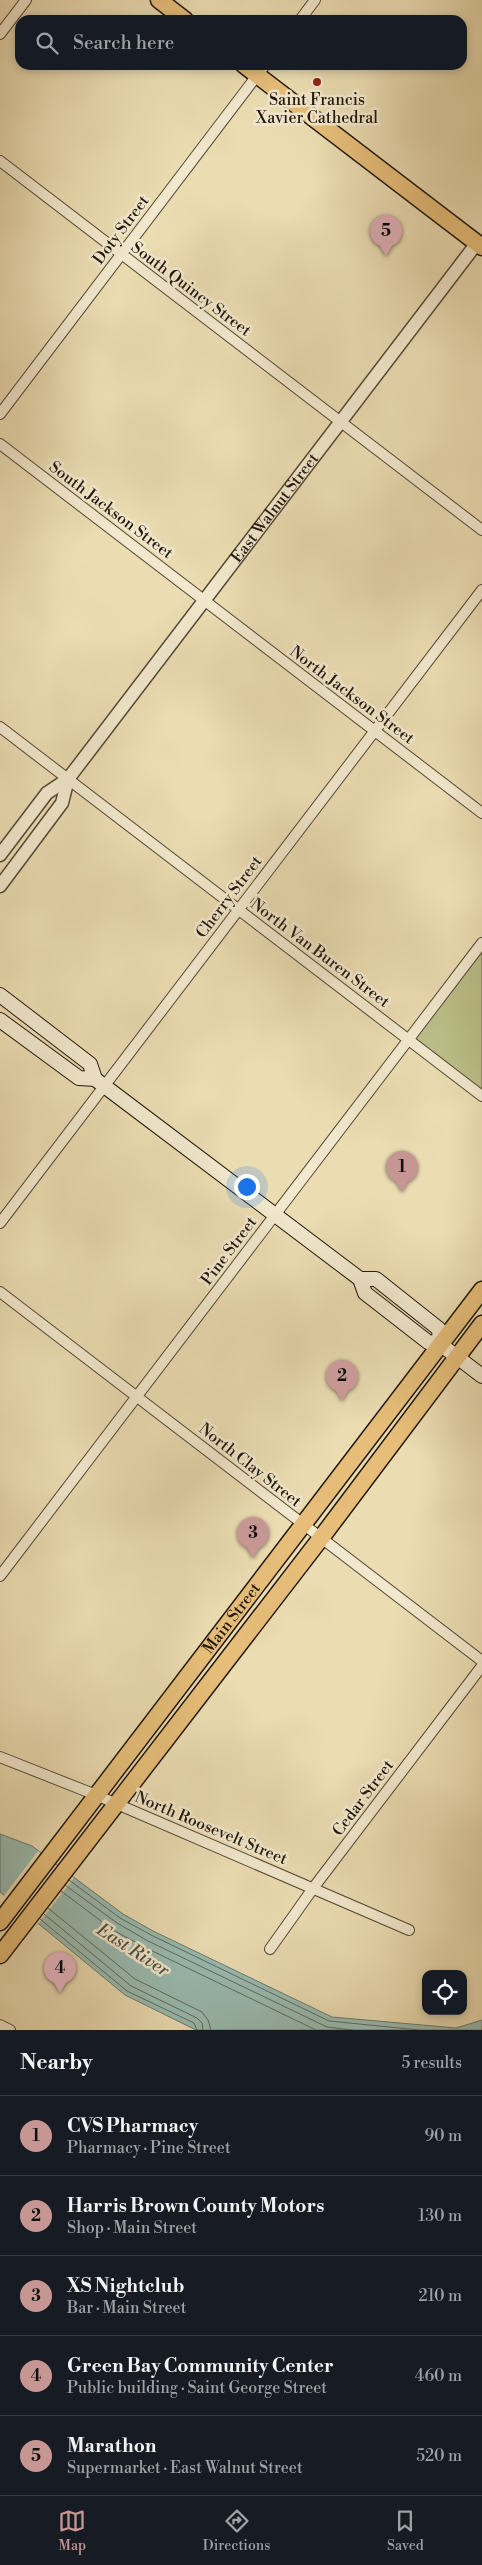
<!DOCTYPE html>
<meta charset="utf-8">
<style>
:root{--surface:#171b24;--page:#242831;--text:#f1f3f6;--muted:#9ea1a6;--line:#363941;--accent:#c59692}
body{margin:0;font-family:"Libre Bodoni",serif;background:var(--page);color:var(--text)}
.controls{position:absolute;right:15px;bottom:15px;display:grid;overflow:hidden;border-radius:10px;box-shadow:0 2px 8px #0003}
.controls button{width:45px;height:45px;display:grid;place-items:center;padding:0;border:0;border-bottom:1px solid var(--line);background:var(--surface);color:var(--text);font:25px sans-serif}
.you{position:absolute;left:246px;top:1186px;width:18px;height:18px;margin:-12px;border:4px solid #fff;border-radius:50%;background:#1a73e8;box-shadow:0 0 0 8px #1a73e833}
.badge{display:grid;place-items:center;width:32px;height:32px;border-radius:50%;background:var(--accent);color:#111;font-size:16px;font-weight:700}
.pin{position:absolute;translate:-50% -41px;filter:drop-shadow(0 1px 2px #0008)}
.pin::after{content:'';position:absolute;top:26px;width:18px;height:15px;background:inherit;clip-path:polygon(0 0,100% 0,50% 100%)}
.list{margin:0;padding:0;list-style:none}
h2{display:flex;justify-content:space-between;align-items:center;height:65px;margin:0;padding:0 20px;font-size:21px}
h2 small{font-size:16px;font-weight:400;color:var(--muted)}
.list li{display:grid;grid-template-columns:32px 1fr auto;gap:15px;align-items:center;box-sizing:border-box;height:80px;padding:0 20px;border-top:1px solid var(--line)}
.list b{display:block;font-size:19px;white-space:nowrap}
.list p{margin:0;font-size:16px;white-space:nowrap;color:var(--muted)}
.list em{font-size:16px;font-style:normal;color:var(--muted)}
.icon{flex:none;width:28px;height:28px;fill:none;stroke:currentColor;stroke-width:2;stroke-linecap:round;stroke-linejoin:round}
.map{position:relative;flex:none;width:482px;height:2030px;overflow:hidden}
.search{position:absolute;background:var(--surface);box-shadow:0 2px 8px #0003;left:15px;right:15px;top:15px;height:55px;display:flex;align-items:center;gap:12px;box-sizing:border-box;padding:0 18px;border-radius:15px;color:var(--muted);font-size:19px}
.sheet{height:465px;background:var(--surface)}
nav{display:flex;justify-content:space-around;align-items:center;box-sizing:border-box;height:70px;border-top:1px solid var(--line);background:var(--surface);font-size:14px;color:var(--muted)}
nav a{display:grid;justify-items:center;gap:2px}
nav .on{color:var(--accent)}
.map>svg:first-child{display:block}
.green{fill:#bbbf89;stroke:#6e6b4a}
.water{fill:#99bbb1;stroke:#69796f}
.pier{fill:#ebdcb2}
.lines{fill:none;stroke-linecap:round;stroke-linejoin:round}
.shore{stroke:#5d695e;stroke-width:1}
.minor-casing{stroke:#544836;stroke-width:12}
.tertiary-casing{stroke:#544836;stroke-width:15}
.secondary-casing{stroke:#21170c;stroke-width:16}
.primary-casing{stroke:#21170c;stroke-width:19}
.minor{stroke:#f2e8cd;stroke-width:10}
.tertiary{stroke:#f2e8cd;stroke-width:12}
.secondary{stroke:#f2e8cd;stroke-width:14}
.primary{stroke:#e6be79;stroke-width:16}
.poi-dot{fill:#8f2418;stroke:#f2e8cd;stroke-width:2}
.labels{text-anchor:middle;dominant-baseline:central;stroke-width:5;stroke-linejoin:round;paint-order:stroke}
.poi-label{font-size:16px;fill:#21170c;stroke:#f2e8cd}
.street-label{font-size:16px;fill:#21170c;stroke:#f2e8cd}
.water-label{font-size:18px;font-style:italic;fill:#4b5046;stroke:#f2e8cd}
</style>
<div class="map">
<svg width="482" height="2030" viewBox="0 0 482 2030">
<rect width="100%" height="100%" fill="#ebdcb2"/>
<filter id="stains"><feTurbulence type="fractalNoise" baseFrequency=".004" numOctaves="4"/><feColorMatrix values="0 0 0 0 .2 0 0 0 0 .09 0 0 0 0 .02 0 0 0 .5 -.17"/></filter>
<radialGradient id="worn" r=".72"><stop offset=".6" stop-color="#630" stop-opacity="0"/><stop offset="1" stop-color="#630" stop-opacity=".3"/></radialGradient>
<path class="green" d="M 482,943 L 482,1096 L 409,1039 Z"/>
<path class="water" d="M 0,1834 L 32,1846 L 123,1914 L 153,1931 L 332,2017 L 456,2028 L 482,2020 L 482,2030 L 196,2030 L 125,1995 L 0,1892 Z"/>
<path class="pier" d="M 38,1851 L 74,1878 L 38,1924 L 3,1897 Z"/>
<g class="lines">
<path class="shore" d="M 69,1880 L 120,1918 L 151,1935 L 329,2021 L 419,2030
M 65,1885 L 117,1923 L 148,1941 L 327,2027 L 352,2030
M 61,1891 L 113,1930 L 144,1947 L 316,2030
M 48,1908 L 135,1979 L 202,2012 L 208,2020 L 211,2030
M 44,1914 L 131,1986 L 197,2018 L 202,2023 L 203,2030
M 40,1919 L 127,1991 L 194,2023 L 197,2030"/>
<defs>
<path id="minor" d="M 300,20 L 315,0
M 0,34 L 26,0
M 0,161 L 482,530
M 0,414 L 265,65
M 0,444 L 482,813
M 0,727 L 482,1096
M 0,1223 L 482,590
M 0,1292 L 482,1661
M 0,1576 L 482,943
M 0,1757 L 96,1795 L 409,1930
M 270,1949 L 314,1887 L 482,1666
M 0,2025 L 10,2030"/>
<g id="tertiary">
<path id="s1" d="M 0,855 L 47,793 L 68,779 L 477,243"/>
<path d="M 0,886 L 62,803 L 68,779"/>
</g>
<path id="secondary" d="M 0,995 L 90,1064 L 95,1079
M 0,1020 L 79,1078 L 95,1079 L 360,1279 L 376,1279 L 439,1329 L 440,1344
M 360,1279 L 365,1293 L 428,1342 L 440,1344 L 482,1376"/>
<g id="primary">
<path d="M 159,0 L 185,20"/>
<path d="M 244,65 L 482,247"/>
<path id="s2" d="M 0,1922 L 482,1290"/>
<path d="M 0,1955 L 321,1538 L 482,1324"/>
</g>
</defs>
<use href="#minor" class="minor-casing"/>
<use href="#tertiary" class="tertiary-casing"/>
<use href="#secondary" class="secondary-casing"/>
<use href="#primary" class="primary-casing"/>
<use href="#minor" class="minor"/>
<use href="#tertiary" class="tertiary"/>
<use href="#secondary" class="secondary"/>
<use href="#primary" class="primary"/>
</g>
<circle class="poi-dot" cx="317" cy="82" r="5"/>
<g class="labels">
<g class="poi-label">
<text x="317" y="100">Saint Francis<tspan x="317" dy="18">Xavier Cathedral</tspan></text>
</g>
<g class="street-label">
<text transform="translate(121 230) rotate(-53)">Doty Street</text>
<text transform="translate(191 289) rotate(37)">South Quincy Street</text>
<text stroke="none"><textPath href="#s1" startOffset="444">East Walnut Street</textPath></text>
<text transform="translate(111 510) rotate(37)">South Jackson Street</text>
<text transform="translate(352 695) rotate(37)">North Jackson Street</text>
<text transform="translate(229 897) rotate(-53)">Cherry Street</text>
<text transform="translate(320 953) rotate(37)">North Van Buren Street</text>
<text transform="translate(229 1251) rotate(-53)">Pine Street</text>
<text transform="translate(250 1465) rotate(38)">North Clay Street</text>
<text stroke="none"><textPath href="#s2" startOffset="382">Main Street</textPath></text>
<text transform="translate(363 1798) rotate(-53)">Cedar Street</text>
<text transform="translate(211 1828) rotate(23)">North Roosevelt Street</text>
</g>
<g class="water-label">
<text transform="translate(133 1950) rotate(33)">East River</text>
</g>
</g>
<rect width="100%" height="100%" filter="url(#stains)"/>
<rect width="100%" height="100%" fill="url(#worn)"/>
</svg>
<div class="controls">
<button><svg class="icon" aria-label="locate" viewBox="0 0 24 24"><circle cx="12" cy="12" r="6"/><path d="M12 2v4M12 18v4M2 12h4M18 12h4"/></svg></button>
</div>
<div class="you"></div>
<div class="pin badge" style="left:402px;top:1192px">1</div>
<div class="pin badge" style="left:342px;top:1401px">2</div>
<div class="pin badge" style="left:253px;top:1558px">3</div>
<div class="pin badge" style="left:60px;top:1993px">4</div>
<div class="pin badge" style="left:386px;top:256px">5</div>
<div class="search"><svg class="icon" aria-label="search" viewBox="0 0 24 24"><circle cx="10" cy="10" r="6"/><path d="M15 15l6 6"/></svg>Search here</div>
</div>
<section class="sheet">
<h2>Nearby<small>5 results</small></h2>
<ul class="list">
<li><span class="badge">1</span><div><b>CVS Pharmacy</b><p>Pharmacy · Pine Street</p></div><em>90 m</em></li>
<li><span class="badge">2</span><div><b>Harris Brown County Motors</b><p>Shop · Main Street</p></div><em>130 m</em></li>
<li><span class="badge">3</span><div><b>XS Nightclub</b><p>Bar · Main Street</p></div><em>210 m</em></li>
<li><span class="badge">4</span><div><b>Green Bay Community Center</b><p>Public building · Saint George Street</p></div><em>460 m</em></li>
<li><span class="badge">5</span><div><b>Marathon</b><p>Supermarket · East Walnut Street</p></div><em>520 m</em></li>
</ul>
</section>
<nav>
<a class="on"><svg class="icon" aria-label="map" viewBox="0 0 24 24"><path d="M3 6l6-2 6 2 6-2v14l-6 2-6-2-6 2zM9 4v14M15 6v14"/></svg>Map</a>
<a><svg class="icon" aria-label="directions" viewBox="0 0 24 24"><path d="M12 3l9 9-9 9-9-9zM9 14v-3h6M13 9l2 2-2 2"/></svg>Directions</a>
<a><svg class="icon" aria-label="saved" viewBox="0 0 24 24"><path d="M7 4h10v16l-5-4-5 4z"/></svg>Saved</a>
</nav>
